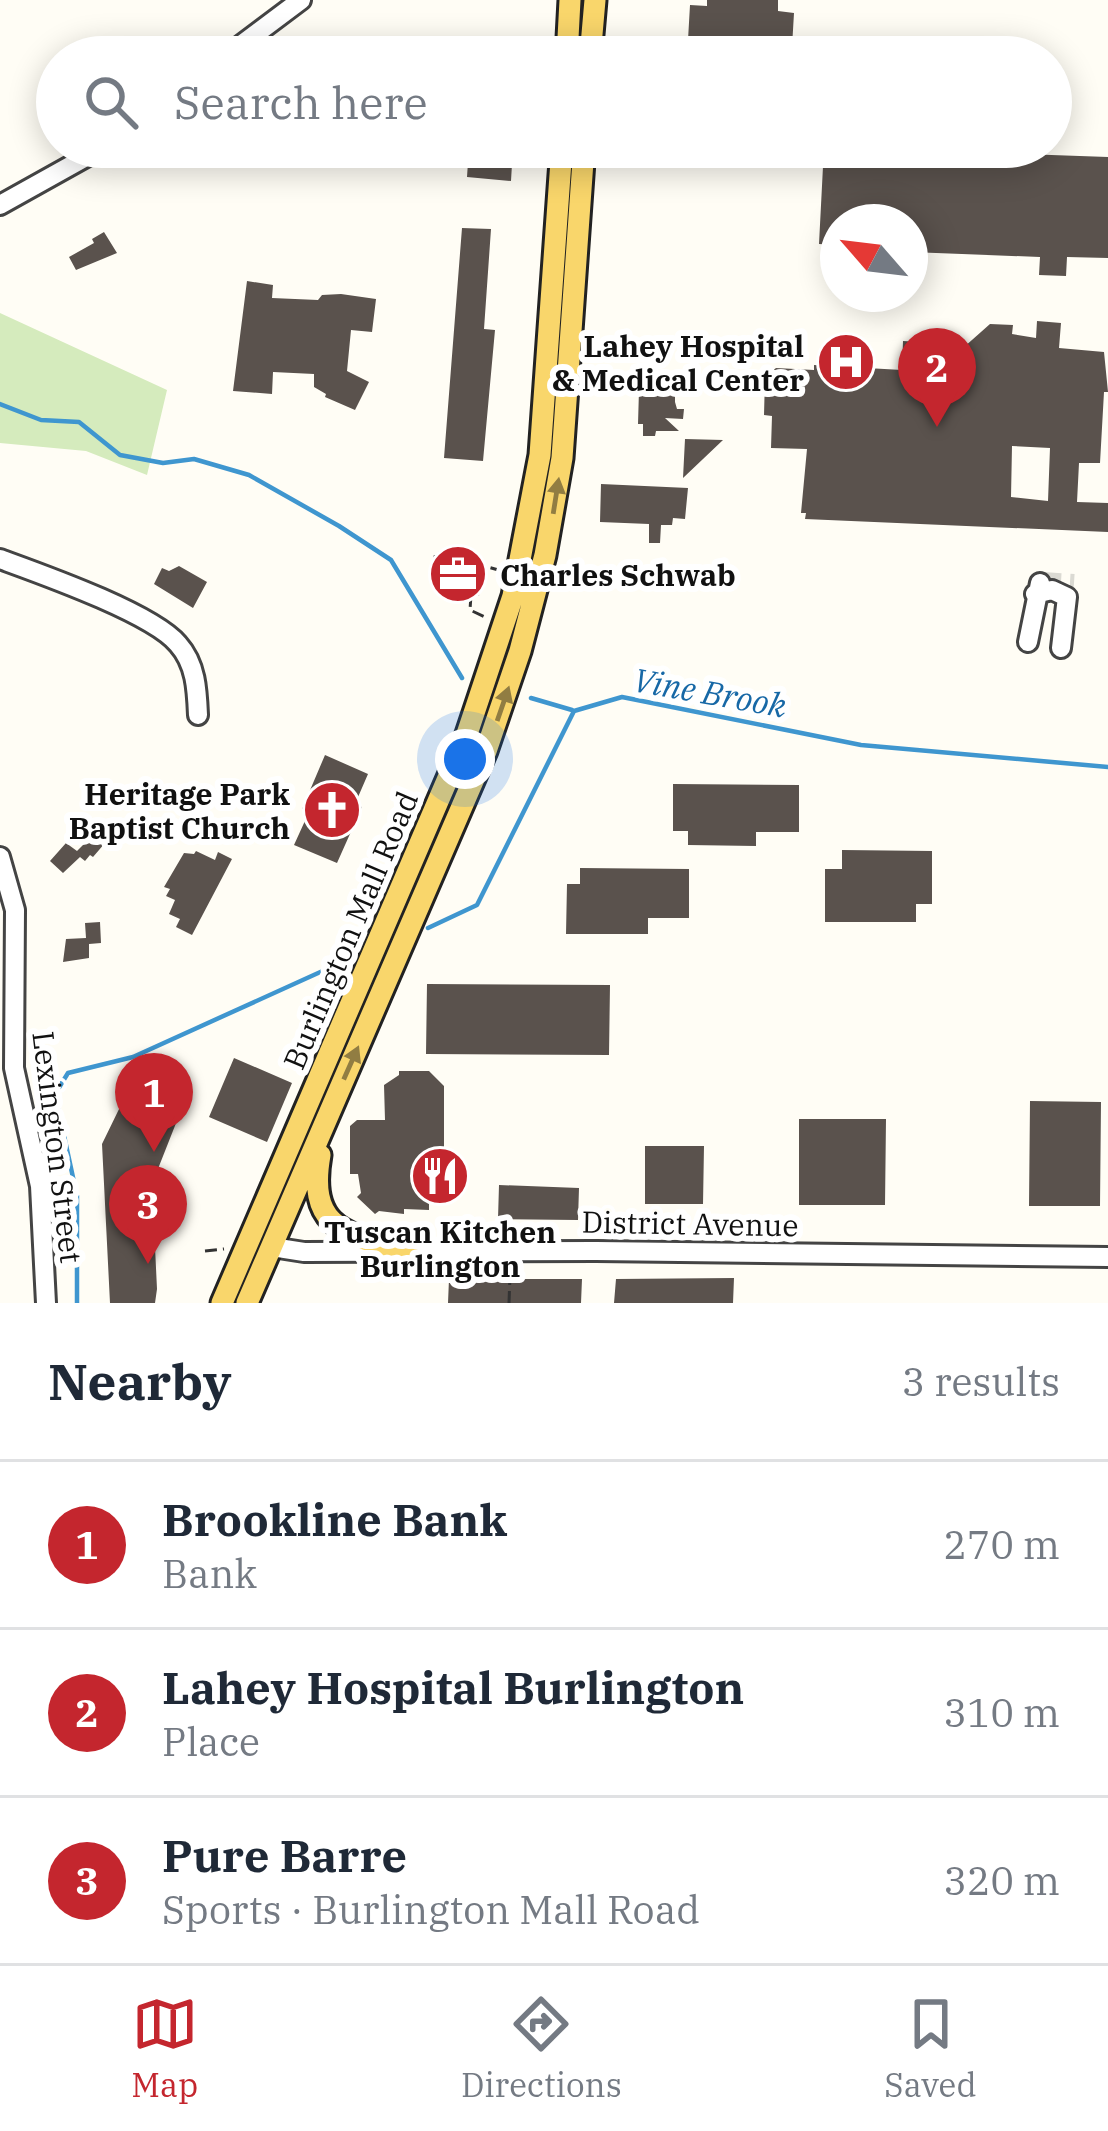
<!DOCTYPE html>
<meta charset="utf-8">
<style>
:root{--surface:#fff;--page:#f2f2f3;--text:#1f2937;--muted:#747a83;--line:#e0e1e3;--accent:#c4262e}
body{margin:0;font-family:"IBM Plex Serif",serif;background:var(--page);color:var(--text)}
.compass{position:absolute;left:820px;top:204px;width:108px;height:108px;border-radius:50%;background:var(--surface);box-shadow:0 6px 30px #0003;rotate:298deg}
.you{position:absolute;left:465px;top:759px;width:42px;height:42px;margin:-30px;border:9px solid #fff;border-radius:50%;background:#1a73e8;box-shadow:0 0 0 18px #1a73e833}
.badge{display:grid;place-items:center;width:78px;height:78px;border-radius:50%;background:var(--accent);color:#fff;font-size:39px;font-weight:700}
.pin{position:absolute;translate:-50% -99px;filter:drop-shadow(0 3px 6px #0008)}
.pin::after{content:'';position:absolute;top:63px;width:42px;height:36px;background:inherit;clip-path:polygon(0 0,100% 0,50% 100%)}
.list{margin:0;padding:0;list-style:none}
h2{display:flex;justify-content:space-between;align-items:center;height:156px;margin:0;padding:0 48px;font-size:51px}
h2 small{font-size:39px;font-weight:400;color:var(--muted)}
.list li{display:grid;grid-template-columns:78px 1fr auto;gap:36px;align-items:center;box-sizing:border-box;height:168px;padding:0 48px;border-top:3px solid var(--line)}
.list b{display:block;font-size:45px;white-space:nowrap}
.list p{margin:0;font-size:39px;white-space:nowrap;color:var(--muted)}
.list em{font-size:39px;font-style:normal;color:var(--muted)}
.icon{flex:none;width:66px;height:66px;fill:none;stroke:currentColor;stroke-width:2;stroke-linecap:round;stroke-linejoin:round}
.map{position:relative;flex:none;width:1108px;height:1303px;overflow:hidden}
.search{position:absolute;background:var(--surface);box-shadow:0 6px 30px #0003;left:36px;right:36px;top:36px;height:132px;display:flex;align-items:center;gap:30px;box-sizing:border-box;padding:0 42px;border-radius:66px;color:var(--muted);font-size:45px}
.sheet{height:660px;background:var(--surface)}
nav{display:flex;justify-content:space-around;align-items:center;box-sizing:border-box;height:168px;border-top:3px solid var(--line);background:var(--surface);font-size:33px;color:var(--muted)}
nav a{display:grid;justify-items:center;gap:6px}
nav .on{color:var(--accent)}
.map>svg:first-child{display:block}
.green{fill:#d5ebbd}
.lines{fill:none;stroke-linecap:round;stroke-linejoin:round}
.stream{stroke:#3f96cf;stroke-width:4.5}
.building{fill:#5a524d;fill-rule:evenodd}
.minor-tunnel{stroke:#dbdad3;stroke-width:18;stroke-dasharray:18 9;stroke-linecap:butt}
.minor-casing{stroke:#444;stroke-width:24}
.major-casing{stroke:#222;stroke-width:27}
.path{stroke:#333;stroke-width:3;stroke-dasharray:12 6;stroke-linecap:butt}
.minor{stroke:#fff;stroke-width:18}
.major{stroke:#f9d66b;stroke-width:21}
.oneway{fill:#917d42}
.labels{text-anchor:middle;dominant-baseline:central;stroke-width:12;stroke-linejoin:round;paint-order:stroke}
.poi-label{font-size:30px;font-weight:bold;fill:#111;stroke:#fff;text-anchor:end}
.street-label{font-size:30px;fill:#111;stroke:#fff}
.water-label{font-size:33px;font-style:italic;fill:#1768a6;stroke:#fff}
</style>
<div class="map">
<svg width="1108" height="1303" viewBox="0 0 1108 1303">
<rect width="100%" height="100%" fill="#fffdf5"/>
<path class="green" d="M 0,313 L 167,390 L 147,475 L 86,451 L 0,443 Z"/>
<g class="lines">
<path class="stream" d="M 0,404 L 41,420 L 79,422 L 120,455 L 163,463 L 194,459 L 249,475 L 339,526 L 391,560 L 462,678
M 531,698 L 572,710
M 428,928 L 477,905 L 574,711 L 622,697 L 861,745 L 1108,767
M 77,1303 L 77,1196 L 55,1094 L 68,1073 L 133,1057 L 349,959"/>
</g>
<path class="building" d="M 707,0 L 778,0 L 778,11 L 794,13 L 792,47 L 688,40 L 690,5 L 707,6 Z
M 469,147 L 513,147 L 511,181 L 467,177 Z
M 824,147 L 1108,157 L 1108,258 L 1067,257 L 1066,276 L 1039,275 L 1040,257 L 910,252 L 910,222 L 838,222 L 838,245 L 819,244 Z
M 462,228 L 491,229 L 484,329 L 495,330 L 483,461 L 444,458 Z
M 104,232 L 117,253 L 76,270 L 69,257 L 94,243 L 92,239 Z
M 247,281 L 273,285 L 272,298 L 318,300 L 322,295 L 341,294 L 376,299 L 372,332 L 351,330 L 347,371 L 369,382 L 355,410 L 325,397 L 326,394 L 314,387 L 314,374 L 273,372 L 272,394 L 233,391 Z
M 1037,321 L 1061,323 L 1059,348 L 1104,352 L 1108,392 L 1104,392 L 1100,463 L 1079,463 L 1077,502 L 1108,503 L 1108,532 L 805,519 L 806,513 L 801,513 L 807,449 L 771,448 L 772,416 L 764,415 L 765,377 L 776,368 L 814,370 L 814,365 L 902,370 L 903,341 L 920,342 L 919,370 L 937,371 L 990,324 L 1013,325 L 1012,334 L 1036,338 ZM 1012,446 L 1050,448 L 1048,501 L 1011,497 Z
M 639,390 L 675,391 L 675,402 L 677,409 L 684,409 L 683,419 L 665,418 L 679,431 L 656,431 L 655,436 L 643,436 L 643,424 L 638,424 Z
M 685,439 L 723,440 L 683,478 Z
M 601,484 L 688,488 L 685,519 L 673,518 L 672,525 L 661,525 L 660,543 L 649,543 L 649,524 L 600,522 Z
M 440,556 L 483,565 L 479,596 L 433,584 Z
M 179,566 L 207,582 L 193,608 L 154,584 L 162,568 L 169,571 Z
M 325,755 L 368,774 L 355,804 L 362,807 L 337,863 L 294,845 L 309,812 L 302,809 Z
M 673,784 L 799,785 L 799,832 L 756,832 L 756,846 L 688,845 L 688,831 L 673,831 Z
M 101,827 L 111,836 L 93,857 L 90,855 L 85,861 L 80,857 L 63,873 L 50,861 L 66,843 L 77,851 Z
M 842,850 L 932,851 L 932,904 L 916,904 L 916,922 L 825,922 L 825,869 L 842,869 Z
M 196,851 L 215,860 L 218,852 L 232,859 L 192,935 L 176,927 L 180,919 L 169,914 L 175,900 L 166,896 L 170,889 L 164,887 L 184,853 L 194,854 Z
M 580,868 L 689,869 L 689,918 L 648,918 L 648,934 L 566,934 L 567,884 L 580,884 Z
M 100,922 L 101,943 L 89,944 L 89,958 L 63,962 L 66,939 L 86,938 L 85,923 Z
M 427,984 L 610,985 L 609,1055 L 426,1054 Z
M 234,1058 L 292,1083 L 267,1142 L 209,1117 Z
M 399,1071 L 429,1071 L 444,1086 L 444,1189 L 429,1203 L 429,1210 L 404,1209 L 404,1214 L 379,1211 L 375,1214 L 357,1197 L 361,1193 L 358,1174 L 350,1174 L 350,1126 L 357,1120 L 385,1120 L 384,1085 L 399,1075 Z
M 147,1098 L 180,1113 L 152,1184 L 157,1289 L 155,1303 L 110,1303 L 102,1144 L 121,1105 Z
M 1030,1101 L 1101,1102 L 1100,1206 L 1029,1206 Z
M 799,1119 L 886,1119 L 885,1205 L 799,1205 Z
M 645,1146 L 704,1146 L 703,1204 L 645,1204 Z
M 499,1185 L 579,1188 L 578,1220 L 498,1219 Z
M 734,1278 L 733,1303 L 614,1303 L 616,1279 Z
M 449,1279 L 582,1279 L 581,1303 L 448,1303 Z"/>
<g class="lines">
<path class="minor-tunnel" d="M 1043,581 L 1074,583"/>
<defs>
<path id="minor" d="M 225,57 L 301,0
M 0,205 L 104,147
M 0,559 C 41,574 152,613 178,644 C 196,664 197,690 198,715
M 1035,594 L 1052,590 L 1067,597 L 1061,648
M 1028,642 L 1040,583
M 0,857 L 15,910 L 14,1068 L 40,1186 L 46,1303
M 272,1247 L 304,1252 L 596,1251 L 1108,1257"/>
<path id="major" d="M 567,57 L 570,0
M 590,57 L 595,0
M 320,1155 C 306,1234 352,1234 414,1254
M 222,1303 L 467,734 L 513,596 L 540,455 L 562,147
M 247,1303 L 486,751 L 520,651 L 545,555 L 562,458 L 584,147"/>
</defs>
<use href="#minor" class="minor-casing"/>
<use href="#major" class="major-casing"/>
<path class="path" d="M 433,567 L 436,552 L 502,571
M 438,586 L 437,590 L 469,598
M 471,595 L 470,610 L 485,617
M 205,1251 L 224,1249
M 509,1303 L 510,1276"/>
<use href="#minor" class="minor"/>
<use href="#major" class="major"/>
</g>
<defs><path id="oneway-solid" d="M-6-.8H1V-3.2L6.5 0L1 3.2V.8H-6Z" transform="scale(3)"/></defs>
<g class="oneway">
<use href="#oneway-solid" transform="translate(556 496) rotate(-81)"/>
<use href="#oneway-solid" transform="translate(503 704) rotate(-71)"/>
<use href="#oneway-solid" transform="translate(351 1063) rotate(-66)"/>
</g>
<defs>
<symbol id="hospital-disc" viewBox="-11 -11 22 22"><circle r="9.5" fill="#c4262e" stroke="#fff"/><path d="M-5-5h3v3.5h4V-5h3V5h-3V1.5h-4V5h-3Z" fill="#fff"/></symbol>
<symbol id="office-disc" viewBox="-11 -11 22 22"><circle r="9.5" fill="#c4262e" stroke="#fff"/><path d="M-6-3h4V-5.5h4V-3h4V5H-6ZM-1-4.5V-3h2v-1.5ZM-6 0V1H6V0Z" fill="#fff"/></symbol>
<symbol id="church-disc" viewBox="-11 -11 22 22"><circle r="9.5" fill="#c4262e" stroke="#fff"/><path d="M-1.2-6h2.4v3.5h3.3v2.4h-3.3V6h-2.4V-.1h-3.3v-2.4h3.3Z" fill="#fff"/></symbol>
<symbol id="restaurant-disc" viewBox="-11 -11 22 22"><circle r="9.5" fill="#c4262e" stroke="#fff"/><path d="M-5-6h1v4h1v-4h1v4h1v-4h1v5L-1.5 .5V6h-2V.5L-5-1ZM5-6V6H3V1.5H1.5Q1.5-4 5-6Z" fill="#fff"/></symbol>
</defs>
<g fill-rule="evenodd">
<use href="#hospital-disc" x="813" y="329" width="66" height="66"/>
<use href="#office-disc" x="425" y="541" width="66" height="66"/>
<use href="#church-disc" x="299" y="777" width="66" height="66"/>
<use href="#restaurant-disc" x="407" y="1143" width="66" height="66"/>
</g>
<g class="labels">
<g class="poi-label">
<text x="804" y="345">Lahey Hospital<tspan x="804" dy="34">&amp; Medical Center</tspan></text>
<text x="500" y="574" text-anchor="start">Charles Schwab</text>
<text x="290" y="793">Heritage Park<tspan x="290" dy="34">Baptist Church</tspan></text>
<text x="440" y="1231" text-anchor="middle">Tuscan Kitchen<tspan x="440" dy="34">Burlington</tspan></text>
</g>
<g class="street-label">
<text transform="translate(350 930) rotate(-67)">Burlington Mall Road</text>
<text transform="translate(58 1147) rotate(83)">Lexington Street</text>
<text transform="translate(690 1223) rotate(1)">District Avenue</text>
</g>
<g class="water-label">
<text transform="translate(710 692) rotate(10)">Vine Brook</text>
</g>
</g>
</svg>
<svg class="compass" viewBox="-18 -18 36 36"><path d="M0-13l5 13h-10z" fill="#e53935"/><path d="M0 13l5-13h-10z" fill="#747a83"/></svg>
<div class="you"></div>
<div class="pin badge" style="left:154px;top:1152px">1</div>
<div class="pin badge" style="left:937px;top:427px">2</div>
<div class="pin badge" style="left:148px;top:1264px">3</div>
<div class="search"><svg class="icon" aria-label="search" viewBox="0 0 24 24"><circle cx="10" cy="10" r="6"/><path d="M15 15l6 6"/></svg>Search here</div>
</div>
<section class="sheet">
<h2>Nearby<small>3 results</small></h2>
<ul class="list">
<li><span class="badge">1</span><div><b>Brookline Bank</b><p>Bank</p></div><em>270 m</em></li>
<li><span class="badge">2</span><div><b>Lahey Hospital Burlington</b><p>Place</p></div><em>310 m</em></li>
<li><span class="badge">3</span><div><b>Pure Barre</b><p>Sports · Burlington Mall Road</p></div><em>320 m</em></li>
</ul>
</section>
<nav>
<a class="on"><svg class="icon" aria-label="map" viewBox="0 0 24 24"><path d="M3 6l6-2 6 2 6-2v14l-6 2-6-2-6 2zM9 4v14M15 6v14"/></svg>Map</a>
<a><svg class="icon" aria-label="directions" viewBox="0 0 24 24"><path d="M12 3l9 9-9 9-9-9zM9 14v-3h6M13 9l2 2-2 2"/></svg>Directions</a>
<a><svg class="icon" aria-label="saved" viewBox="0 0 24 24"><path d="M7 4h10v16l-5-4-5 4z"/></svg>Saved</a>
</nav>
